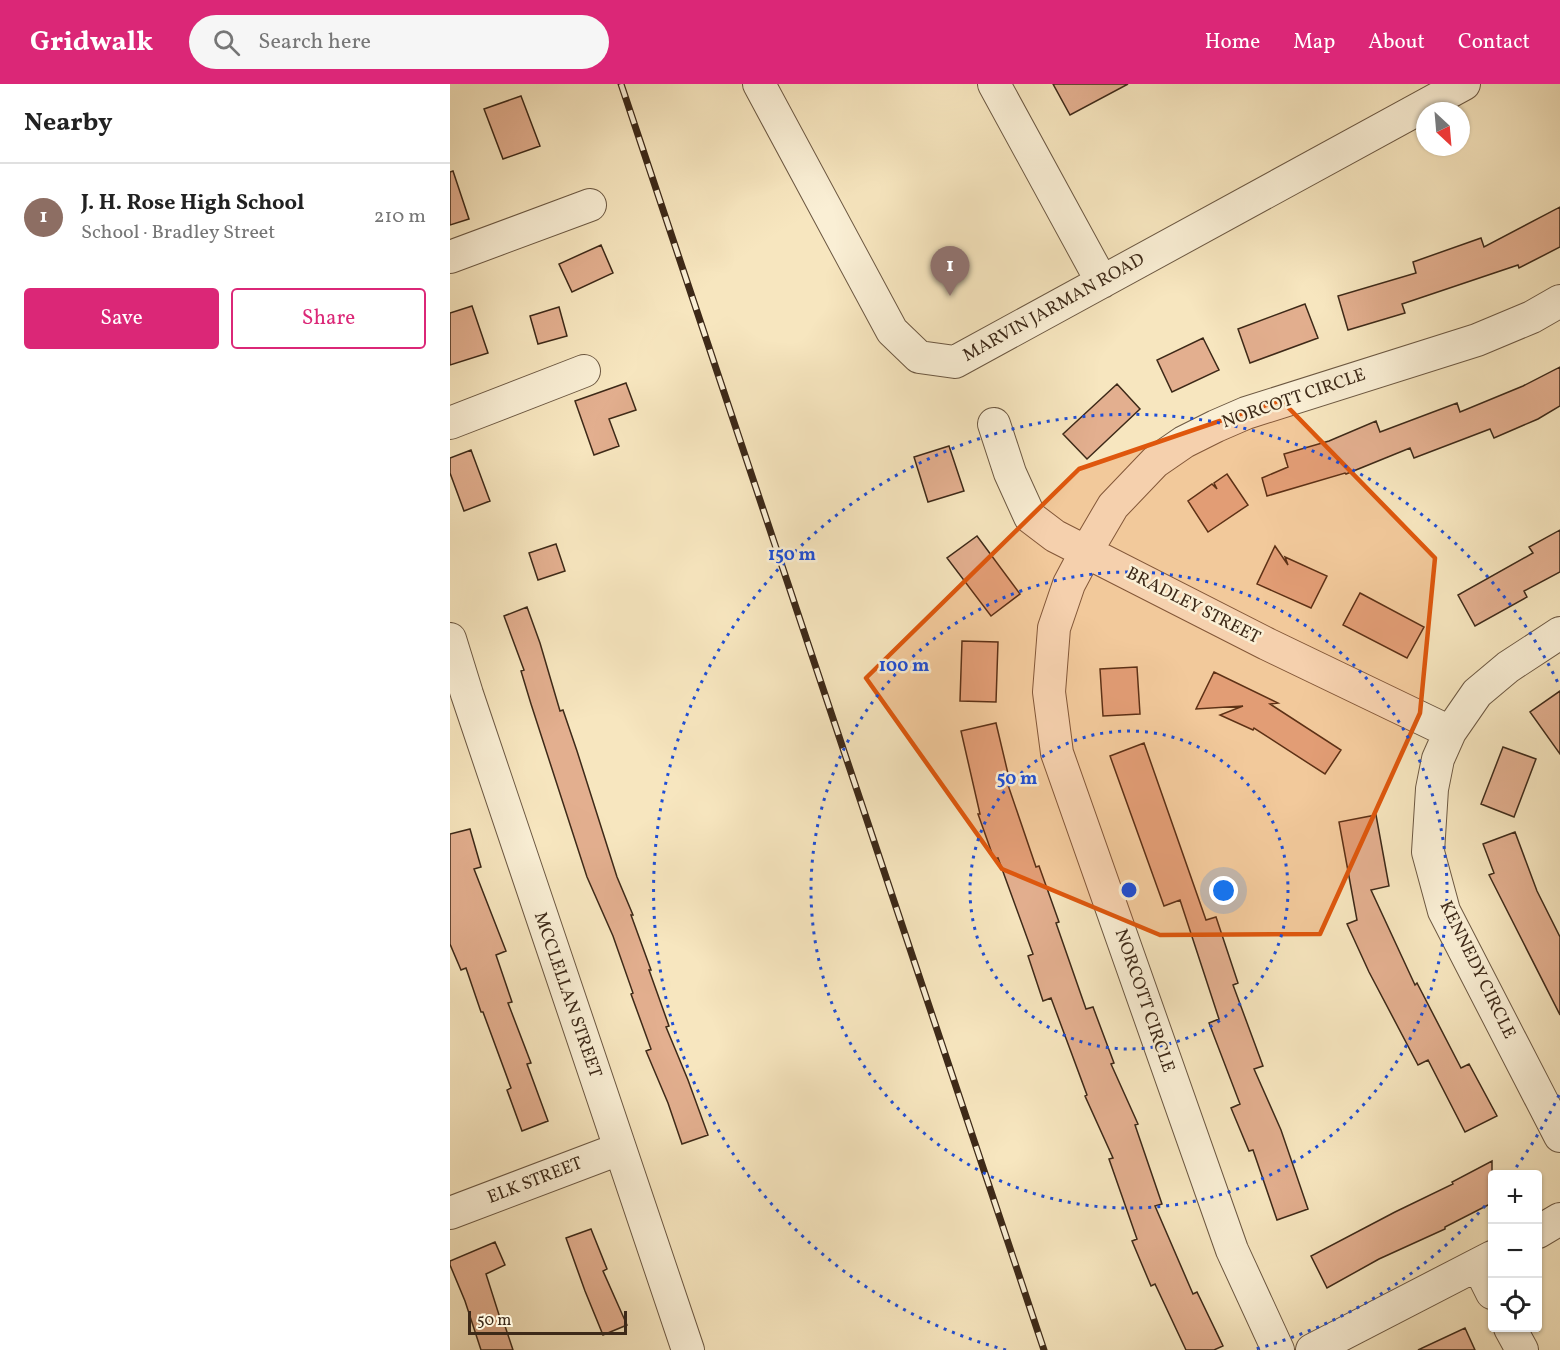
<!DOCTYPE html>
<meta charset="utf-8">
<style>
:root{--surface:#fff;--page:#f6f6f6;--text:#222;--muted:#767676;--line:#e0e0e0;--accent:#db2777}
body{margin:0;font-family:Vollkorn,serif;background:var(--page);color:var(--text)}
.controls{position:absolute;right:18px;bottom:18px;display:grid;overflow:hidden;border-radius:6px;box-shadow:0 2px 4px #0004}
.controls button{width:54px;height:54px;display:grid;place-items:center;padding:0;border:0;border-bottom:2px solid var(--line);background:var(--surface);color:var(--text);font:30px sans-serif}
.compass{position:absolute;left:966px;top:18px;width:54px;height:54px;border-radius:50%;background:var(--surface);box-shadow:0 2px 4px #0004;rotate:154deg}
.scale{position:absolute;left:18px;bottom:15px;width:159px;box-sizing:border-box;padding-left:6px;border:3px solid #3d2918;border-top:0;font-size:16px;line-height:21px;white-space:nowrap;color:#3d2918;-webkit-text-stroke:4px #faefd5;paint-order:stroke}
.you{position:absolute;left:774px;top:807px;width:21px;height:21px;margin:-15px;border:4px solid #fff;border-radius:50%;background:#1a73e8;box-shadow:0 0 0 9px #1a73e833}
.badge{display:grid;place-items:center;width:39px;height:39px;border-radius:50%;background:var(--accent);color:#fff;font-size:20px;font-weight:700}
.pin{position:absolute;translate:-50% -50px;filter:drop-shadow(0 2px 3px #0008)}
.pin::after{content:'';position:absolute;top:32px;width:21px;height:18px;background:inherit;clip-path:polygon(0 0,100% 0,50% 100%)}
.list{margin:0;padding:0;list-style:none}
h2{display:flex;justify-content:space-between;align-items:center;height:78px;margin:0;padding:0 24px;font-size:26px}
h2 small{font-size:20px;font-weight:400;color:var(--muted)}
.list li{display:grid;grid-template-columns:39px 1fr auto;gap:18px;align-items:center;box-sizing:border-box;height:108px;padding:0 24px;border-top:2px solid var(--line)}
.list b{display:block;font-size:22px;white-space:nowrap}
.list p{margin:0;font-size:20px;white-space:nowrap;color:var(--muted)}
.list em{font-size:20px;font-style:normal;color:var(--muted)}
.actions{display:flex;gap:12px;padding:18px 24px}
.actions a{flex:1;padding:14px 0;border:2px solid var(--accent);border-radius:6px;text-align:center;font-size:21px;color:var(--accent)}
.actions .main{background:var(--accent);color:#fff}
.icon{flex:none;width:33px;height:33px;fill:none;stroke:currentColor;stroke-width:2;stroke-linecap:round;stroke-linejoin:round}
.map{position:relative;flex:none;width:1110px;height:1266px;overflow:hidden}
header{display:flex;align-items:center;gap:36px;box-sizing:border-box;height:84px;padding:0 30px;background:var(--accent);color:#fff}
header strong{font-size:28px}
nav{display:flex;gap:33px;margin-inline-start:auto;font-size:21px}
.search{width:420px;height:54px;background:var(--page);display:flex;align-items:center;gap:15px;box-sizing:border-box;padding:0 21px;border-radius:33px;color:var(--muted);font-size:22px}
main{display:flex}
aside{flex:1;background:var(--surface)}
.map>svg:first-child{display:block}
.building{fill:#e3af8f;stroke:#3d2918;stroke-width:1.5}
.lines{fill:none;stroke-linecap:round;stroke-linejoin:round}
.minor-casing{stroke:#6c5842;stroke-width:34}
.minor{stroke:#faefd5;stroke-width:32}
.rail-casing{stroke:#3d2918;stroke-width:7}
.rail{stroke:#faefd5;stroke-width:4.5;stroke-dasharray:14;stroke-linecap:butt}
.marked{fill:#df570d;fill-opacity:0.2;stroke:#df570d;stroke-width:4.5;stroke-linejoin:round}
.ring{fill:none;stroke:#1d4ed8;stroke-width:3;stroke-dasharray:3 6}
.labels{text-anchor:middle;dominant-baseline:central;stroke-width:5;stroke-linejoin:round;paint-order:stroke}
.street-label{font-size:18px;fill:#3d2918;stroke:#faefd5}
.centre{fill:#1d4ed8;stroke:#faefd5;stroke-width:3}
.ring-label{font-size:18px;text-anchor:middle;font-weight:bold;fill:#1d4ed8;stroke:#faefd5;stroke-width:5;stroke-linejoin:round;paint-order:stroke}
</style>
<header>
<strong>Gridwalk</strong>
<div class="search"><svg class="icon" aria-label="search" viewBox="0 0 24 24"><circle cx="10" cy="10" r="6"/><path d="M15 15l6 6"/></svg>Search here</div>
<nav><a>Home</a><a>Map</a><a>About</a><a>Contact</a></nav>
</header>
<main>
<aside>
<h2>Nearby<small></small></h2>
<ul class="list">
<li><span class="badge" style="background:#8d6e63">1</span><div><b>J. H. Rose High School</b><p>School · Bradley Street</p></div><em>210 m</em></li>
</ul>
<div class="actions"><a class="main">Save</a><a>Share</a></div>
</aside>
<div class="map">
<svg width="1110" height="1266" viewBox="0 0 1110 1266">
<rect width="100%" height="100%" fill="#f7e6bf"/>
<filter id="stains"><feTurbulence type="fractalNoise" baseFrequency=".00333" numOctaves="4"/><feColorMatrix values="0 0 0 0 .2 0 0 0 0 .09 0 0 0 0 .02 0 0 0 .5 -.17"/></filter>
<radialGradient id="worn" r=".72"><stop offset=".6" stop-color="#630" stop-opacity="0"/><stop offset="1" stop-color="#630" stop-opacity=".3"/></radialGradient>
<path class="building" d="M 603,0 L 678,0 L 620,31 Z
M 71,12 L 90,62 L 53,75 L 34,25 Z
M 3,87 L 19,135 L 0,141 L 0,88 Z
M 1110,123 L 1110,163 L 1069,184 L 1068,181 L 952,220 L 955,229 L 898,246 L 888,212 L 966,189 L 963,178 L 1031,154 L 1034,163 Z
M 151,161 L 163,189 L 122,208 L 109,180 Z
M 855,220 L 868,254 L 800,279 L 788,245 Z
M 22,222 L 38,269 L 0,281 L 0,229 Z
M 109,223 L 117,252 L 88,260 L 80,232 Z
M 753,254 L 769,286 L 722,308 L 707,276 Z
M 1110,283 L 1110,322 L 1088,335 L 1044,354 L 1040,345 L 964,374 L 960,364 L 896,390 L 895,389 L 817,412 L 812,394 L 838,383 L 834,370 L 879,357 L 926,337 L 930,348 L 1007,319 L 1010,328 L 1073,302 Z
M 176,299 L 186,326 L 159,335 L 169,362 L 144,371 L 125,317 Z
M 667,300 L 690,325 L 637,375 L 613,350 Z
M 499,362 L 514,407 L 478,418 L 464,373 Z
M 21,366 L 40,417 L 14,427 L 0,389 L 0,374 Z
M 777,390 L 798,421 L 758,448 L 738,417 L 762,400 L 767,405 L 764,399 Z
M 1110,446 L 1110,488 L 1074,507 L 1077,513 L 1025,542 L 1008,511 L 1083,469 L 1079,463 Z
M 527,452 L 570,510 L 541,532 L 497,474 Z
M 106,460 L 115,487 L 88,496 L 79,469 Z
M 825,462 L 838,481 L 835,473 L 877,492 L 861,524 L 807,500 Z
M 910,509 L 974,543 L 957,574 L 893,541 Z
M 77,523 L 90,559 L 110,627 L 113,626 L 127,667 L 167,793 L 183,831 L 181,831 L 201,886 L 199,886 L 219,942 L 216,943 L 238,996 L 258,1051 L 232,1060 L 218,1019 L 196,967 L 201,965 L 181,910 L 183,909 L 163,852 L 137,793 L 81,620 L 71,587 L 74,586 L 54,532 Z
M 512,557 L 548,558 L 546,618 L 510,617 Z
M 687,583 L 690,630 L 653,632 L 650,585 Z
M 764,588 L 828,619 L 820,620 L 891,666 L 875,690 L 804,644 L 803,646 L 770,631 L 793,622 L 746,625 Z
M 1110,607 L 1110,670 L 1080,628 Z
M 546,639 L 560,698 L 557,698 L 586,783 L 589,782 L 609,838 L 606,839 L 636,925 L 643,923 L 664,979 L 661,980 L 688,1040 L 685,1041 L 712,1120 L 705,1122 L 743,1210 L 747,1208 L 773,1262 L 764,1266 L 736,1266 L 705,1200 L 701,1202 L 682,1157 L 687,1155 L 659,1075 L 663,1074 L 635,1012 L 637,1011 L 601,914 L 593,917 L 578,872 L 583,870 L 548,774 L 544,775 L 528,730 L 530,730 L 511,647 Z
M 694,659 L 756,836 L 766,833 L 788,899 L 783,901 L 813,982 L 804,985 L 831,1046 L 858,1125 L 827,1136 L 803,1066 L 799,1067 L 781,1024 L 790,1020 L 759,939 L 769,935 L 730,816 L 714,822 L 660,672 Z
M 1053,663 L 1086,675 L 1064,733 L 1031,720 Z
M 926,731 L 939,802 L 921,806 L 965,901 L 967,899 L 1011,984 L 1019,980 L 1047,1032 L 1015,1048 L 978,976 L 968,981 L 919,888 L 897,840 L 907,836 L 889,738 Z
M 20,745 L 31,783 L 24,785 L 56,867 L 46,871 L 62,918 L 58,919 L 81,979 L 77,980 L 98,1037 L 72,1047 L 57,1006 L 61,1004 L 33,928 L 31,928 L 16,884 L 11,886 L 0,860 L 0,750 Z
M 1065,748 L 1087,807 L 1110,853 L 1110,931 L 1039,791 L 1044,789 L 1033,760 Z
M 1042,1077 L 1042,1119 L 995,1143 L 995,1145 L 929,1175 L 877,1204 L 861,1172 L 945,1128 L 1003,1100 L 1002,1098 Z
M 141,1145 L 157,1185 L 153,1187 L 177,1241 L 153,1251 L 135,1207 L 116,1154 Z
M 45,1158 L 55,1181 L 36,1190 L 50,1234 L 52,1233 L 63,1266 L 31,1266 L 15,1217 L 0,1181 L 0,1177 Z
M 1015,1244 L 1025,1266 L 968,1266 Z"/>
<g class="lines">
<defs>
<path id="minor" d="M 309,0 L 442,247 L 469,273 L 505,278 L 1014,0
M 544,0 L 652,198
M 0,173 L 140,121
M 0,339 L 134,287
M 544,340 L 560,389 L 580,433 L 605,452 L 817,560 L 1000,648
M 1110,549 L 1058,583 L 1027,609 L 1000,648 L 988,675 L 982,705 L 978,768 L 994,827 L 1110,1052
M 0,555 L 17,610 L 238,1266
M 0,1129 L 169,1065
M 1088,1148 L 1110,1135
M 1028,1181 L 1042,1209
M 1060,1244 L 1072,1266
M 828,1266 L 782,1166 L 607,669 L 599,608 L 604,544 L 619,500 L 636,468 L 663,422 L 705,378 L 734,358 L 766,342 L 796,329 L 1027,256 L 1082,233 L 1110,217
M 862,1266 L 1042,1173"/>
</defs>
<use href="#minor" class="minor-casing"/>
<use href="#minor" class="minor"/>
<defs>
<path id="rail" d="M 171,0 L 594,1266"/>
</defs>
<use href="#rail" class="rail-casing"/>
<use href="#rail" class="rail"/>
</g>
<path class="marked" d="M 831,316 L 985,474 L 970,629 L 870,850 L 710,851 L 552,785 L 416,594 L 629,385 Z"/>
<g class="ring">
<circle cx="679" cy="806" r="159"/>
<circle cx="679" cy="806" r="318"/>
<path d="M1109 1011A476 476 0 0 1 1062 1089M1041 1115A476 476 0 0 1 802 1266M556 1266A476 476 0 1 1 1109 601"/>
</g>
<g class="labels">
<g class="street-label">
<text transform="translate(604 224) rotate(-29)">MARVIN JARMAN ROAD</text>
<text transform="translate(844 315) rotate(-19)">NORCOTT CIRCLE</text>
<text transform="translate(743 522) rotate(27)">BRADLEY STREET</text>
<text transform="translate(1027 886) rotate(64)">KENNEDY CIRCLE</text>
<text transform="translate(117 911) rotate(71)">MCCLELLAN STREET</text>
<text transform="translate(694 917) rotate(71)">NORCOTT CIRCLE</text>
<text transform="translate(85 1097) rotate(-21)">ELK STREET</text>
</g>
</g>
<circle cx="679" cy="806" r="9" class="centre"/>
<g class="ring-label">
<text x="342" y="476">150 m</text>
<text x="454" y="587">100 m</text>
<text x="567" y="700">50 m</text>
</g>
<rect width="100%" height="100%" filter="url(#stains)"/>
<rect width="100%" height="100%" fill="url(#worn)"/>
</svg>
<div class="controls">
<button>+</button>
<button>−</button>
<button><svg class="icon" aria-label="locate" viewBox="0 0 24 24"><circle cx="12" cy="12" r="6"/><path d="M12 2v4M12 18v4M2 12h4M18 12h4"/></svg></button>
</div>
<svg class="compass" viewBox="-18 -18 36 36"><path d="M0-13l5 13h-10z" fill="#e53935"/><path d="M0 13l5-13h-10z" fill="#767676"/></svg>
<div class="scale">50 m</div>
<div class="you"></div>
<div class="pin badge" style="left:500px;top:212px;background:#8d6e63">1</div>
</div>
</main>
